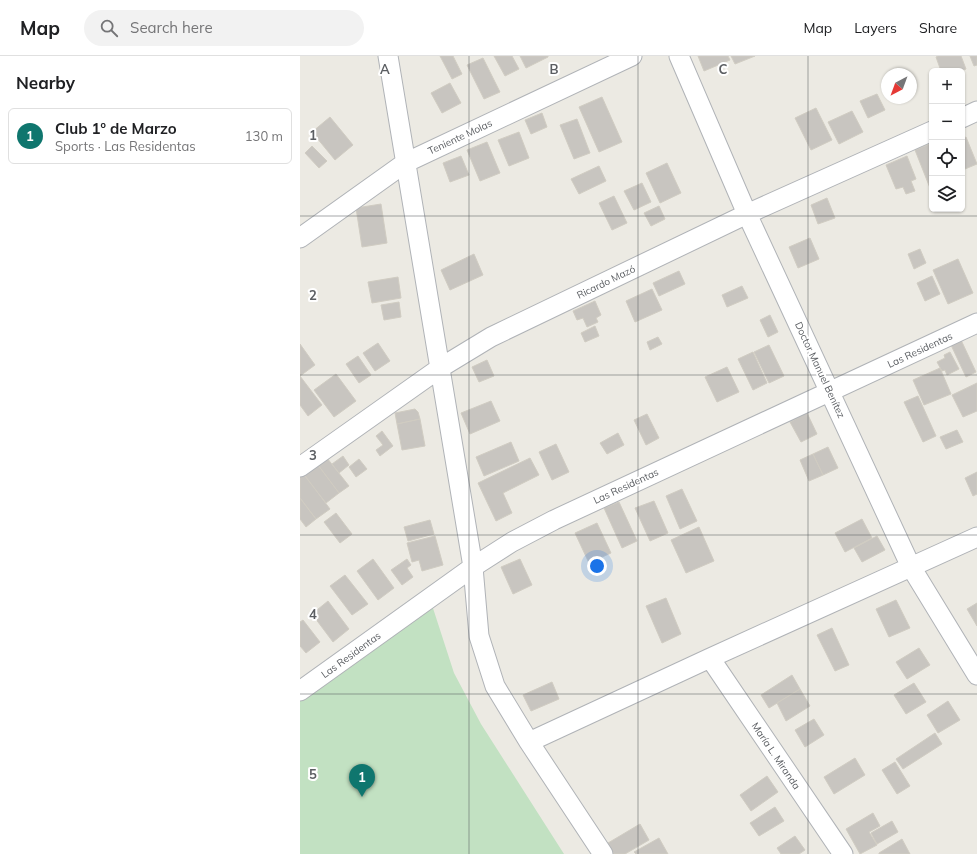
<!DOCTYPE html>
<meta charset="utf-8">
<style>
:root{--surface:#fff;--page:#f2f2f2;--text:#202124;--muted:#757577;--line:#e0e0e0;--accent:#0f766e}
body{margin:0;font-family:Mulish,sans-serif;background:var(--page);color:var(--text)}
.controls{position:absolute;right:12px;top:12px;display:grid;overflow:hidden;border-radius:6px;box-shadow:0 1px 3px #0004}
.controls button{width:36px;height:36px;display:grid;place-items:center;padding:0;border:0;border-bottom:1px solid var(--line);background:var(--surface);color:var(--text);font:20px sans-serif}
.compass{position:absolute;left:581px;top:12px;width:36px;height:36px;border-radius:50%;background:var(--surface);box-shadow:0 1px 3px #0004;rotate:221deg}
.you{position:absolute;left:297px;top:510px;width:14px;height:14px;margin:-10px;border:3px solid #fff;border-radius:50%;background:#1a73e8;box-shadow:0 0 0 6px #1a73e833}
.badge{display:grid;place-items:center;width:26px;height:26px;border-radius:50%;background:var(--accent);color:#fff;font-size:13px;font-weight:700}
.pin{position:absolute;translate:-50% -33px;filter:drop-shadow(0 1px 2px #0008)}
.pin::after{content:'';position:absolute;top:21px;width:14px;height:12px;background:inherit;clip-path:polygon(0 0,100% 0,50% 100%)}
.list{margin:0;padding:0;list-style:none}
h2{display:flex;justify-content:space-between;align-items:center;height:52px;margin:0;padding:0 16px;font-size:17px}
h2 small{font-size:13px;font-weight:400;color:var(--muted)}
.list li{display:grid;grid-template-columns:26px 1fr auto;gap:12px;align-items:center;box-sizing:border-box;height:56px;margin:0 8px 8px;padding:0 8px;border:1px solid var(--line);border-radius:6px}
.list b{display:block;font-size:15px;white-space:nowrap}
.list p{margin:0;font-size:13px;white-space:nowrap;color:var(--muted)}
.list em{font-size:13px;font-style:normal;color:var(--muted)}
.icon{flex:none;width:22px;height:22px;fill:none;stroke:currentColor;stroke-width:2;stroke-linecap:round;stroke-linejoin:round}
.map{position:relative;flex:none;width:677px;height:798px;overflow:hidden}
header{display:flex;align-items:center;gap:24px;box-sizing:border-box;height:56px;padding:0 20px;background:var(--surface);border-bottom:1px solid var(--line)}
header strong{font-size:19px}
nav{display:flex;gap:22px;margin-inline-start:auto;font-size:14px}
.search{width:280px;height:36px;background:var(--page);display:flex;align-items:center;gap:10px;box-sizing:border-box;padding:0 14px;border-radius:22px;color:var(--muted);font-size:15px}
main{display:flex}
aside{flex:1;background:var(--surface)}
.map>svg:first-child{display:block}
.green{fill:#c2e1c2}
.building{fill:#c8c5c0;stroke:#d0ccc2}
.lines{fill:none;stroke-linecap:round;stroke-linejoin:round}
.minor-casing{stroke:#b0b3b7;stroke-width:21}
.minor{stroke:#fff;stroke-width:19}
.grid{fill:none;stroke:#5b5e62;stroke-width:1;stroke-opacity:0.55}
.labels{text-anchor:middle;dominant-baseline:central;stroke-width:4;stroke-linejoin:round;paint-order:stroke}
.street-label{font-size:10px;fill:#5b5e62;stroke:#fff}
.grid-label{font-size:13px;text-anchor:middle;font-weight:bold;fill:#5b5e62;stroke:#fff;stroke-width:4;stroke-linejoin:round;paint-order:stroke}
</style>
<header>
<strong>Map</strong>
<div class="search"><svg class="icon" aria-label="search" viewBox="0 0 24 24"><circle cx="10" cy="10" r="6"/><path d="M15 15l6 6"/></svg>Search here</div>
<nav><a>Map</a><a>Layers</a><a>Share</a></nav>
</header>
<main>
<aside>
<h2>Nearby<small></small></h2>
<ul class="list">
<li><span class="badge">1</span><div><b>Club 1º de Marzo</b><p>Sports · Las Residentas</p></div><em>130 m</em></li>
</ul>
</aside>
<div class="map">
<svg width="677" height="798" viewBox="0 0 677 798">
<rect width="100%" height="100%" fill="#eceae3"/>
<path class="green" d="M 131,546 L 154,617 L 181,668 L 264,798 L 0,798 L 0,645 Z"/>
<path class="building" d="M 140,0 L 153,0 L 162,18 L 152,23 Z
M 194,0 L 212,0 L 219,13 L 205,20 Z
M 220,0 L 248,0 L 248,1 L 226,12 Z
M 398,0 L 428,0 L 430,4 L 404,15 Z
M 431,0 L 455,0 L 435,8 Z
M 638,0 L 661,0 L 666,13 L 661,15 L 641,15 L 636,1 Z
M 670,0 L 677,0 L 677,9 L 674,10 Z
M 183,2 L 200,36 L 184,43 L 167,9 Z
M 150,27 L 161,47 L 142,57 L 131,37 Z
M 577,38 L 585,54 L 568,62 L 560,45 Z
M 302,41 L 322,86 L 299,96 L 279,51 Z
M 516,52 L 532,84 L 511,94 L 495,62 Z
M 552,55 L 563,76 L 539,88 L 528,66 Z
M 242,57 L 247,71 L 231,78 L 225,64 Z
M 30,61 L 53,89 L 35,104 L 12,76 Z
M 277,63 L 290,97 L 274,103 L 260,69 Z
M 219,76 L 229,102 L 209,110 L 198,84 Z
M 666,81 L 677,108 L 665,113 L 662,107 L 662,83 Z
M 187,86 L 200,117 L 180,125 L 167,94 Z
M 632,87 L 632,131 L 630,132 L 615,94 Z
M 12,90 L 27,105 L 19,112 L 5,97 Z
M 161,100 L 169,119 L 150,126 L 143,107 Z
M 607,100 L 616,123 L 611,125 L 615,135 L 606,138 L 603,131 L 596,133 L 586,109 Z
M 367,107 L 381,137 L 360,147 L 346,117 Z
M 299,110 L 306,125 L 279,138 L 271,123 Z
M 342,127 L 351,146 L 334,154 L 324,135 Z
M 314,140 L 327,167 L 312,174 L 299,147 Z
M 527,142 L 535,162 L 518,168 L 511,149 Z
M 81,148 L 87,187 L 62,191 L 56,152 Z
M 359,150 L 365,163 L 351,170 L 344,157 Z
M 510,182 L 519,203 L 498,212 L 489,191 Z
M 620,193 L 626,207 L 614,213 L 608,198 Z
M 174,198 L 183,219 L 150,234 L 141,214 Z
M 658,203 L 673,237 L 648,248 L 633,214 Z
M 379,215 L 385,228 L 359,240 L 353,227 Z
M 632,220 L 640,238 L 625,245 L 617,227 Z
M 98,221 L 101,242 L 72,247 L 68,226 Z
M 442,230 L 448,242 L 427,251 L 422,239 Z
M 352,233 L 362,254 L 335,266 L 326,245 Z
M 295,245 L 301,259 L 296,262 L 298,266 L 287,271 L 283,262 L 277,264 L 273,255 Z
M 99,246 L 101,261 L 84,264 L 81,249 Z
M 470,259 L 478,276 L 468,281 L 460,264 Z
M 295,270 L 299,280 L 285,286 L 281,277 Z
M 358,281 L 362,288 L 350,294 L 347,286 Z
M 661,284 L 676,316 L 666,321 L 651,289 Z
M 78,287 L 90,305 L 75,315 L 63,297 Z
M 0,288 L 15,309 L 0,320 Z
M 469,289 L 484,320 L 469,327 L 454,296 Z
M 453,296 L 467,327 L 453,334 L 438,303 Z
M 650,296 L 659,313 L 647,319 L 645,314 L 642,315 L 637,306 L 645,302 L 644,299 Z
M 58,300 L 71,319 L 59,327 L 46,308 Z
M 187,304 L 194,320 L 179,326 L 172,311 Z
M 427,311 L 439,336 L 417,346 L 405,321 Z
M 640,312 L 651,338 L 624,349 L 613,324 Z
M 36,318 L 56,345 L 34,361 L 14,334 Z
M 0,320 L 22,349 L 8,360 L 0,349 Z
M 677,327 L 677,355 L 663,361 L 652,339 Z
M 618,340 L 636,380 L 623,386 L 604,346 Z
M 191,345 L 200,365 L 170,378 L 161,357 Z
M 115,353 L 118,356 L 120,363 L 97,368 L 95,357 Z
M 507,357 L 517,378 L 501,386 L 490,366 Z
M 347,358 L 359,382 L 346,389 L 334,364 Z
M 120,363 L 125,390 L 102,394 L 97,368 Z
M 657,374 L 663,386 L 646,393 L 640,381 Z
M 82,375 L 93,390 L 80,400 L 76,394 L 83,389 L 76,380 Z
M 318,377 L 324,389 L 307,398 L 300,387 Z
M 211,386 L 219,405 L 184,420 L 176,401 Z
M 256,388 L 269,416 L 252,424 L 239,396 Z
M 528,391 L 538,412 L 523,419 L 513,398 Z
M 513,398 L 523,419 L 509,425 L 500,404 Z
M 43,400 L 49,409 L 39,417 L 32,408 Z
M 27,402 L 49,430 L 39,437 L 18,409 Z
M 230,402 L 239,419 L 203,437 L 212,457 L 196,465 L 178,427 Z
M 59,403 L 67,413 L 56,421 L 49,411 Z
M 18,409 L 39,437 L 26,447 L 4,419 Z
M 677,416 L 677,438 L 673,440 L 665,422 Z
M 3,417 L 30,453 L 16,463 L 0,442 L 0,419 Z
M 382,433 L 397,465 L 380,473 L 366,440 Z
M 0,442 L 16,463 L 6,471 L 0,463 Z
M 354,445 L 368,477 L 350,485 L 335,452 Z
M 319,446 L 337,485 L 322,492 L 304,452 Z
M 36,457 L 52,478 L 40,487 L 24,466 Z
M 562,463 L 572,482 L 545,496 L 535,477 Z
M 130,464 L 134,478 L 108,485 L 104,471 Z
M 297,467 L 311,497 L 289,507 L 275,477 Z
M 399,471 L 414,505 L 386,517 L 371,484 Z
M 135,480 L 143,509 L 122,515 L 119,504 L 112,506 L 107,487 Z
M 577,480 L 585,494 L 562,506 L 554,492 Z
M 73,503 L 94,532 L 78,544 L 57,515 Z
M 107,503 L 111,509 L 107,512 L 113,521 L 102,529 L 91,514 Z
M 220,503 L 232,529 L 213,538 L 201,511 Z
M 45,519 L 68,548 L 52,559 L 30,530 Z
M 366,542 L 381,578 L 362,587 L 346,550 Z
M 596,544 L 610,572 L 589,581 L 576,553 Z
M 28,545 L 49,573 L 33,586 L 12,558 Z
M 677,547 L 677,570 L 667,553 Z
M 3,564 L 20,586 L 6,597 L 0,590 L 0,566 Z
M 532,572 L 549,609 L 535,615 L 517,579 Z
M 619,592 L 630,609 L 607,623 L 596,606 Z
M 492,619 L 500,633 L 469,652 L 461,639 Z
M 252,626 L 259,643 L 231,655 L 223,639 Z
M 614,627 L 626,646 L 606,658 L 594,639 Z
M 500,633 L 510,650 L 486,665 L 477,647 Z
M 648,645 L 660,664 L 638,677 L 627,659 Z
M 514,663 L 524,679 L 505,691 L 495,674 Z
M 635,677 L 642,688 L 603,713 L 596,703 Z
M 555,702 L 565,719 L 534,738 L 524,721 Z
M 595,706 L 610,730 L 597,738 L 582,714 Z
M 467,720 L 478,736 L 451,755 L 440,739 Z
M 475,751 L 484,765 L 459,780 L 450,767 Z
M 573,757 L 580,770 L 569,776 L 577,789 L 560,798 L 546,773 Z
M 592,765 L 598,776 L 577,788 L 571,777 Z
M 340,768 L 349,784 L 325,798 L 314,798 L 308,787 Z
M 495,780 L 505,794 L 499,798 L 481,798 L 477,792 Z
M 359,782 L 368,798 L 336,798 L 334,796 Z
M 602,783 L 610,798 L 579,798 L 579,797 Z"/>
<g class="lines">
<defs>
<path id="minor" d="M 88,0 L 173,511 L 179,580 L 195,630 L 229,686 L 303,798
M 379,0 L 447,158 L 611,511 L 677,619
M 662,62 L 677,55
M 0,182 L 105,107 L 332,0
M 0,411 L 140,312 L 191,281 L 447,158 L 632,75
M 410,602 L 543,798
M 0,635 L 173,511 L 212,486 L 254,464 L 677,267
M 229,686 L 410,602 L 677,481"/>
</defs>
<use href="#minor" class="minor-casing"/>
<use href="#minor" class="minor"/>
</g>
<path class="grid" d="M 169,0 L 169,798M 338,0 L 338,798M 508,0 L 508,798M 0,160 L 677,160M 0,319 L 677,319M 0,479 L 677,479M 0,638 L 677,638"/>
<g class="labels">
<g class="street-label">
<text transform="translate(160 81) rotate(-25)">Teniente Molas</text>
<text transform="translate(306 226) rotate(-26)">Ricardo Mazó</text>
<text transform="translate(620 294) rotate(-25)">Las Residentas</text>
<text transform="translate(520 314) rotate(65)">Doctor Manuel Benítez</text>
<text transform="translate(326 430) rotate(-25)">Las Residentas</text>
<text transform="translate(51 599) rotate(-36)">Las Residentas</text>
<text transform="translate(476 700) rotate(56)">María L. Miranda</text>
</g>
</g>
<g class="grid-label">
<text x="85" y="18">A</text>
<text x="254" y="18">B</text>
<text x="423" y="18">C</text>
<text x="13" y="84">1</text>
<text x="13" y="244">2</text>
<text x="13" y="404">3</text>
<text x="13" y="563">4</text>
<text x="13" y="723">5</text>
</g>
</svg>
<div class="controls">
<button>+</button>
<button>−</button>
<button><svg class="icon" aria-label="locate" viewBox="0 0 24 24"><circle cx="12" cy="12" r="6"/><path d="M12 2v4M12 18v4M2 12h4M18 12h4"/></svg></button>
<button><svg class="icon" aria-label="layers" viewBox="0 0 24 24"><path d="M12 4l9 5-9 5-9-5zM3 14l9 5 9-5"/></svg></button>
</div>
<svg class="compass" viewBox="-18 -18 36 36"><path d="M0-13l5 13h-10z" fill="#e53935"/><path d="M0 13l5-13h-10z" fill="#757577"/></svg>
<div class="you"></div>
<div class="pin badge" style="left:62px;top:741px">1</div>
</div>
</main>
